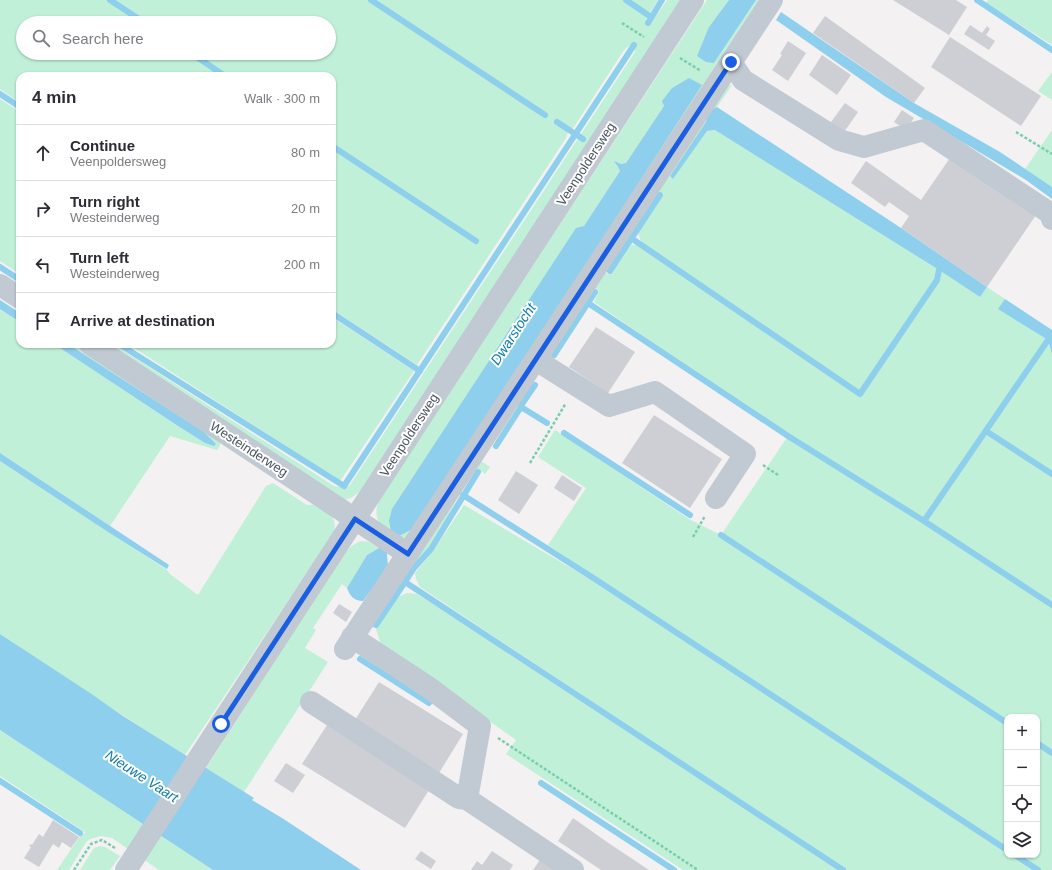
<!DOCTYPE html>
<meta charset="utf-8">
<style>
:root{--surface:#fff;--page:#f7f7f7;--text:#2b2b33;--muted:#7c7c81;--line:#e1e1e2}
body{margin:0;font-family:Helvetica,sans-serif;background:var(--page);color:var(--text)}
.controls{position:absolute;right:12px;bottom:12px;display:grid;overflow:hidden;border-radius:8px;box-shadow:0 1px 3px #0004}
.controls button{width:36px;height:36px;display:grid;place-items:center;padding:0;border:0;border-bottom:1px solid var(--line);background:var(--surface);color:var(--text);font:20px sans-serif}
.stop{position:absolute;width:12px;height:12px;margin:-9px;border:3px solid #1a5ee4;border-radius:50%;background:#fff}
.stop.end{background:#1a5ee4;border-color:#fff;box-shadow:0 1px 4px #0008}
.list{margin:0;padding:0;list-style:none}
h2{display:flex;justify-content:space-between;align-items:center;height:52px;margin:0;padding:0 16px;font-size:17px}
h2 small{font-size:13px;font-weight:400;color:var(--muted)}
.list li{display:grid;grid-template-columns:26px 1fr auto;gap:12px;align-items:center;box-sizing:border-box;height:56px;padding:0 16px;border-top:1px solid var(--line)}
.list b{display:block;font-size:15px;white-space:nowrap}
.list p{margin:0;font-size:13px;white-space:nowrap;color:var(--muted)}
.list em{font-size:13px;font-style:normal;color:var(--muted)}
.icon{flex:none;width:22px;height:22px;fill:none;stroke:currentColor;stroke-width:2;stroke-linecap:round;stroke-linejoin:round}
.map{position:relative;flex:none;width:1052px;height:870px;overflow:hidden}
.search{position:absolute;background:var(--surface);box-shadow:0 1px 3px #0004;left:16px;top:16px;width:320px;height:44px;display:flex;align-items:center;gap:10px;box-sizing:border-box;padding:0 14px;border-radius:22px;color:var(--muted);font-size:15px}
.panel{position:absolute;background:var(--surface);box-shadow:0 1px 3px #0004;left:16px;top:72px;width:320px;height:276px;border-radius:12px}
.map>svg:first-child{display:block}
.green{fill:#c0f0d7;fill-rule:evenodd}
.water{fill:#8dcfec}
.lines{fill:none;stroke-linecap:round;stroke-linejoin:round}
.stream{stroke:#8dcfec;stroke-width:6}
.building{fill:#cdcfd5}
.path{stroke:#78ceac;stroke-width:2.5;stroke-dasharray:3 2;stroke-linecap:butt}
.minor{stroke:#c1c9d2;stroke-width:22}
.minor-bridge{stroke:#c1c9d2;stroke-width:22}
.route{stroke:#1a5ee4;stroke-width:5}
.labels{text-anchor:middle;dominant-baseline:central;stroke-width:4;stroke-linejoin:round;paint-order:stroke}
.street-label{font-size:13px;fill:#48525e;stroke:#fff}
.water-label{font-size:14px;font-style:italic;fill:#0d7bad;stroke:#fff}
</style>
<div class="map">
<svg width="1052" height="870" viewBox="0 0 1052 870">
<rect width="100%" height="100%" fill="#f3f1f1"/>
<path class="green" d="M 0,0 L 658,0 L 646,19 L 648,23 L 650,23 L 659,12 L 667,0 L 681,0 L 359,492 L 351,498 L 344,500 L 100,344 L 113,344 L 334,486 L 345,488 L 350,485 L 635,52 L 634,45 L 630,45 L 624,50 L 574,127 L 569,129 L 566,138 L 417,365 L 332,309 L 332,76 L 20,76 L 20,103 L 0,89 ZM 23,23 L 329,23 L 329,53 L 23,53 Z
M 707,0 L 729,0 L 709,27 L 714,63 L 756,0 L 767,0 L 406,538 L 400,539 L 398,538 L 689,78 L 672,88 L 663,101 L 664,106 L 626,163 L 621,164 L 615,162 L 618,167 L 620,171 L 584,226 L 391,531 C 377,524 374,517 378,502 Z
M 988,0 L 1052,0 L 1052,45 L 986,3 Z
M 1052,72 L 1052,100 L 1038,91 Z
M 732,85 L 717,107 C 710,109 707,116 707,122 L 670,176 L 673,178 L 707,131 L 715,130 L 939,270 L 980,297 L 987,287 L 1005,299 L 999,309 L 1048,340 L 1052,354 L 1052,870 L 683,870 L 506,754 L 516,740 L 381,645 L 376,629 L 398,597 L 407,593 L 417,594 L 649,740 L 420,587 L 416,579 L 415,573 L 433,551 L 464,505 L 600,585 L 602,581 L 548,545 L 586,488 L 538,457 L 555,430 L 689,519 L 721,535 L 788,436 L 594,302 L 599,291 L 596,288 L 553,351 L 552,357 L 545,352 L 724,86 ZM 660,192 L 664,194 L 638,233 L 642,244 L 825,370 L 637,245 L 631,245 L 611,275 L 606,273 ZM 1007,717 L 1037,717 L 1037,855 L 1007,855 Z
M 0,99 L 20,112 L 20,274 L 0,261 Z
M 1052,130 L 1052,187 L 1025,169 Z
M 0,309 L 20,322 L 20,344 L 54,344 L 178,426 L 205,443 L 215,444 L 204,432 L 68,344 L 83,344 L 220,443 L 220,446 L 217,450 L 170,436 L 110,526 L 0,453 Z
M 332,317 L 414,371 L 340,481 L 128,344 L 332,344 Z
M 0,461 L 108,532 L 166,569 L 170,574 L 198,595 L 266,486 L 273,483 L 307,505 L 322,504 C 330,514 337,518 334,532 L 185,755 C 123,716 61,675 0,634 Z
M 481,461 L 490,467 L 485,474 L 479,469 L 475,471 L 455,502 L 445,522 L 429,549 L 413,567 L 373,628 L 372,627 Z
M 362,541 L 369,542 L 379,548 L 367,555 L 347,588 L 342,584 L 313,628 L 316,630 L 305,648 L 328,662 L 244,792 L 206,768 L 344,554 C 350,547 354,543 362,541 Z
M 0,730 L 213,870 L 159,870 L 112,838 L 101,836 L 90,839 L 86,842 L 69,870 L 57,870 L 82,833 L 84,834 L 85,832 L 0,776 Z
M 100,846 L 105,847 L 120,856 L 110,870 L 80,870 L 94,848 Z"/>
<path class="water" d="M 729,0 L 756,0 L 714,63 L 706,62 L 697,56 L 709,27 Z
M 781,12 L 914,103 L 949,123 L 1000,152 L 1052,187 L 1052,199 L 1026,180 L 969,146 L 886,97 L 776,20 Z
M 689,78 L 702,85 L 416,527 L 399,536 L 387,554 L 388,567 L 363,601 C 354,601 350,596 347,588 L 367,555 L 379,548 L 389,533 L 391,531 L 389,521 L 392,509 L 576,228 L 584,226 L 620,171 L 618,167 L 614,161 L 621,164 L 626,163 L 664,106 L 662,101 L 672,88 Z
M 717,107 L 901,228 L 987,287 L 980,297 L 939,270 L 715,130 L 707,131 L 673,179 L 670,176 L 706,122 C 707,116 710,109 717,107 Z
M 1005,299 L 1052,330 L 1052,354 L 1048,340 L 998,309 Z
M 0,300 L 20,313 L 20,322 L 0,309 Z
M 54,344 L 68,344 L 204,432 L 216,444 L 214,446 L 205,443 L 178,426 Z
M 0,453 L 169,565 L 167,569 L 108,532 L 0,461 Z
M 0,634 L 93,695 L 123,716 L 254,798 L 252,800 L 282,818 L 361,870 L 213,870 L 0,730 Z"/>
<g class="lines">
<path class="stream" d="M 110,0 L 145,23
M 371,0 L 545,115
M 626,0 L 651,17
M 977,0 L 1052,50
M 648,23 L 662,0
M 191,53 L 225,76
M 0,94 L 20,107
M 557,122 L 583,139
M 332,146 L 476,241
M 631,238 L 860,394 L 937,280 L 939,270
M 0,267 L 20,280
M 610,271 L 660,195
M 588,303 L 788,436 L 924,521 L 1052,605
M 332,313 L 420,371
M 119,344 L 344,486 L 634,45
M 554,355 L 595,292
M 521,407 L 522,404 L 535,385
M 986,431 L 1052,474
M 564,433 L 690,515
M 496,446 L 521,407 L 547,423
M 463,495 L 598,581 L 1007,850
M 924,521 L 1048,340
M 721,535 L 1007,723
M 405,582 L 414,568 L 431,549 L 478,472
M 376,625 L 405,582 L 843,870
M 360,659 L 429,703
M 1037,743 L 1052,753
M 0,781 L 80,833
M 541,783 L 674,870
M 1015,855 L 1038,870"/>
</g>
<path class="building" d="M 893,0 L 956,0 L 967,7 L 949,35 Z
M 825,16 L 925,88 L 914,103 L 813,33 Z
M 970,25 L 982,33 L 987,26 L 990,29 L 986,35 L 995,41 L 989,50 L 964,34 Z
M 950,37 L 1041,96 L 1021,126 L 931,67 Z
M 788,41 L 806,53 L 788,81 L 772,70 L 782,55 L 780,54 Z
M 822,55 L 851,75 L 837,95 L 809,75 Z
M 845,103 L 858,112 L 844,132 L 831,122 Z
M 902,110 L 914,118 L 906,130 L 894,122 Z
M 950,158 L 1036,215 L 987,287 L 901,228 L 909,216 L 889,202 L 885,207 L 851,183 L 866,161 L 921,200 Z
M 596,327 L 635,352 L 608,393 L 569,367 Z
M 654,415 L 722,459 L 690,508 L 622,463 Z
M 516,471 L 538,485 L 519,514 L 498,500 Z
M 562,475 L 582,488 L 574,501 L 554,488 Z
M 339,604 L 352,612 L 346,622 L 333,613 Z
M 379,682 L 463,734 L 439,773 L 355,720 Z
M 327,725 L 429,790 L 405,828 L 302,764 Z
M 286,763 L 305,775 L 293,793 L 274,781 Z
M 573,818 L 607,842 L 649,870 L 601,870 L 558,841 Z
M 53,820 L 79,837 L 71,848 L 62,842 L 59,848 L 53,844 L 39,867 L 24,858 L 31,847 L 29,846 L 31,844 L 32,845 L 39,834 L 43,837 Z
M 421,851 L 436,861 L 431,869 L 415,859 Z
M 492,851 L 513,865 L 510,870 L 471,870 L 477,861 L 482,865 Z
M 541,858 L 558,870 L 533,870 Z"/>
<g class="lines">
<path class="path" d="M 622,23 L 644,37
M 680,58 L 701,71
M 1016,132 L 1052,154
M 530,463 L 566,403
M 763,465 L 778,475
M 693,537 L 705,516
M 498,738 L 698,870
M 74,870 L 91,844 L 102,840 L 115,848"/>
<path class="minor" d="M 731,62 L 743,80 L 839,140 L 864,147 L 924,130 L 1050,213 L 1052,219
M 0,285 L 20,298
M 90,344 L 408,554
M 536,360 L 609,406 L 655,392 L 745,454 L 716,498
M 352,637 L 431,689 L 480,726 L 467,799 L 573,870
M 345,649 L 772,0
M 311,702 L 459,798 L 467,799
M 221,724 L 693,0"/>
<path class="minor-bridge" d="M 126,870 L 221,724"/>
</g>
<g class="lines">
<path class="route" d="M 221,724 L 355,519 L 408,554 L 731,62"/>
</g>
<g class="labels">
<g class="street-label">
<text transform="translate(586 164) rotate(-57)">Veenpoldersweg</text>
<text transform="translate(409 435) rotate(-57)">Veenpoldersweg</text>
<text transform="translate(249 449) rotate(33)">Westeinderweg</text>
</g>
<g class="water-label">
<text transform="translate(513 334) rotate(-57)">Dwarstocht</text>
<text transform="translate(142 776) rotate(33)">Nieuwe Vaart</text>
</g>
</g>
</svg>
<div class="controls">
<button>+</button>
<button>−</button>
<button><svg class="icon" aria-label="locate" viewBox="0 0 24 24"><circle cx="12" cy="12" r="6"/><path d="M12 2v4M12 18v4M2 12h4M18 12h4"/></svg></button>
<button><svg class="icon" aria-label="layers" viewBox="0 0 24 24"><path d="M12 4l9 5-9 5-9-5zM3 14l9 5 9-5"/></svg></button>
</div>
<div class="stop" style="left:221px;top:724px"></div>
<div class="stop end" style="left:731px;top:62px"></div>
<div class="search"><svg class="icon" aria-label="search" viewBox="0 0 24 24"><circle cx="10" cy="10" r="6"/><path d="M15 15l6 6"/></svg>Search here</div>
<section class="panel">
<h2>4 min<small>Walk · 300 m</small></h2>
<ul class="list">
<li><svg class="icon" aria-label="ahead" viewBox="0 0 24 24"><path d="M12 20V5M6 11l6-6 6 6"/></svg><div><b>Continue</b><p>Veenpoldersweg</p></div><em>80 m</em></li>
<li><svg class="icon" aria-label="right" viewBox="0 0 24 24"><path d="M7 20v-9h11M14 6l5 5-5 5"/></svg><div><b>Turn right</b><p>Westeinderweg</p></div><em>20 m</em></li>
<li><svg class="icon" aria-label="left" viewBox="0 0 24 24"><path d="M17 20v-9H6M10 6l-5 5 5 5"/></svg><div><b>Turn left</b><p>Westeinderweg</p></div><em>200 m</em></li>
<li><svg class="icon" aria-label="arrive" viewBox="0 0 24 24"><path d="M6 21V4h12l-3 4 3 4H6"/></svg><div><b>Arrive at destination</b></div></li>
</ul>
</section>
</div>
